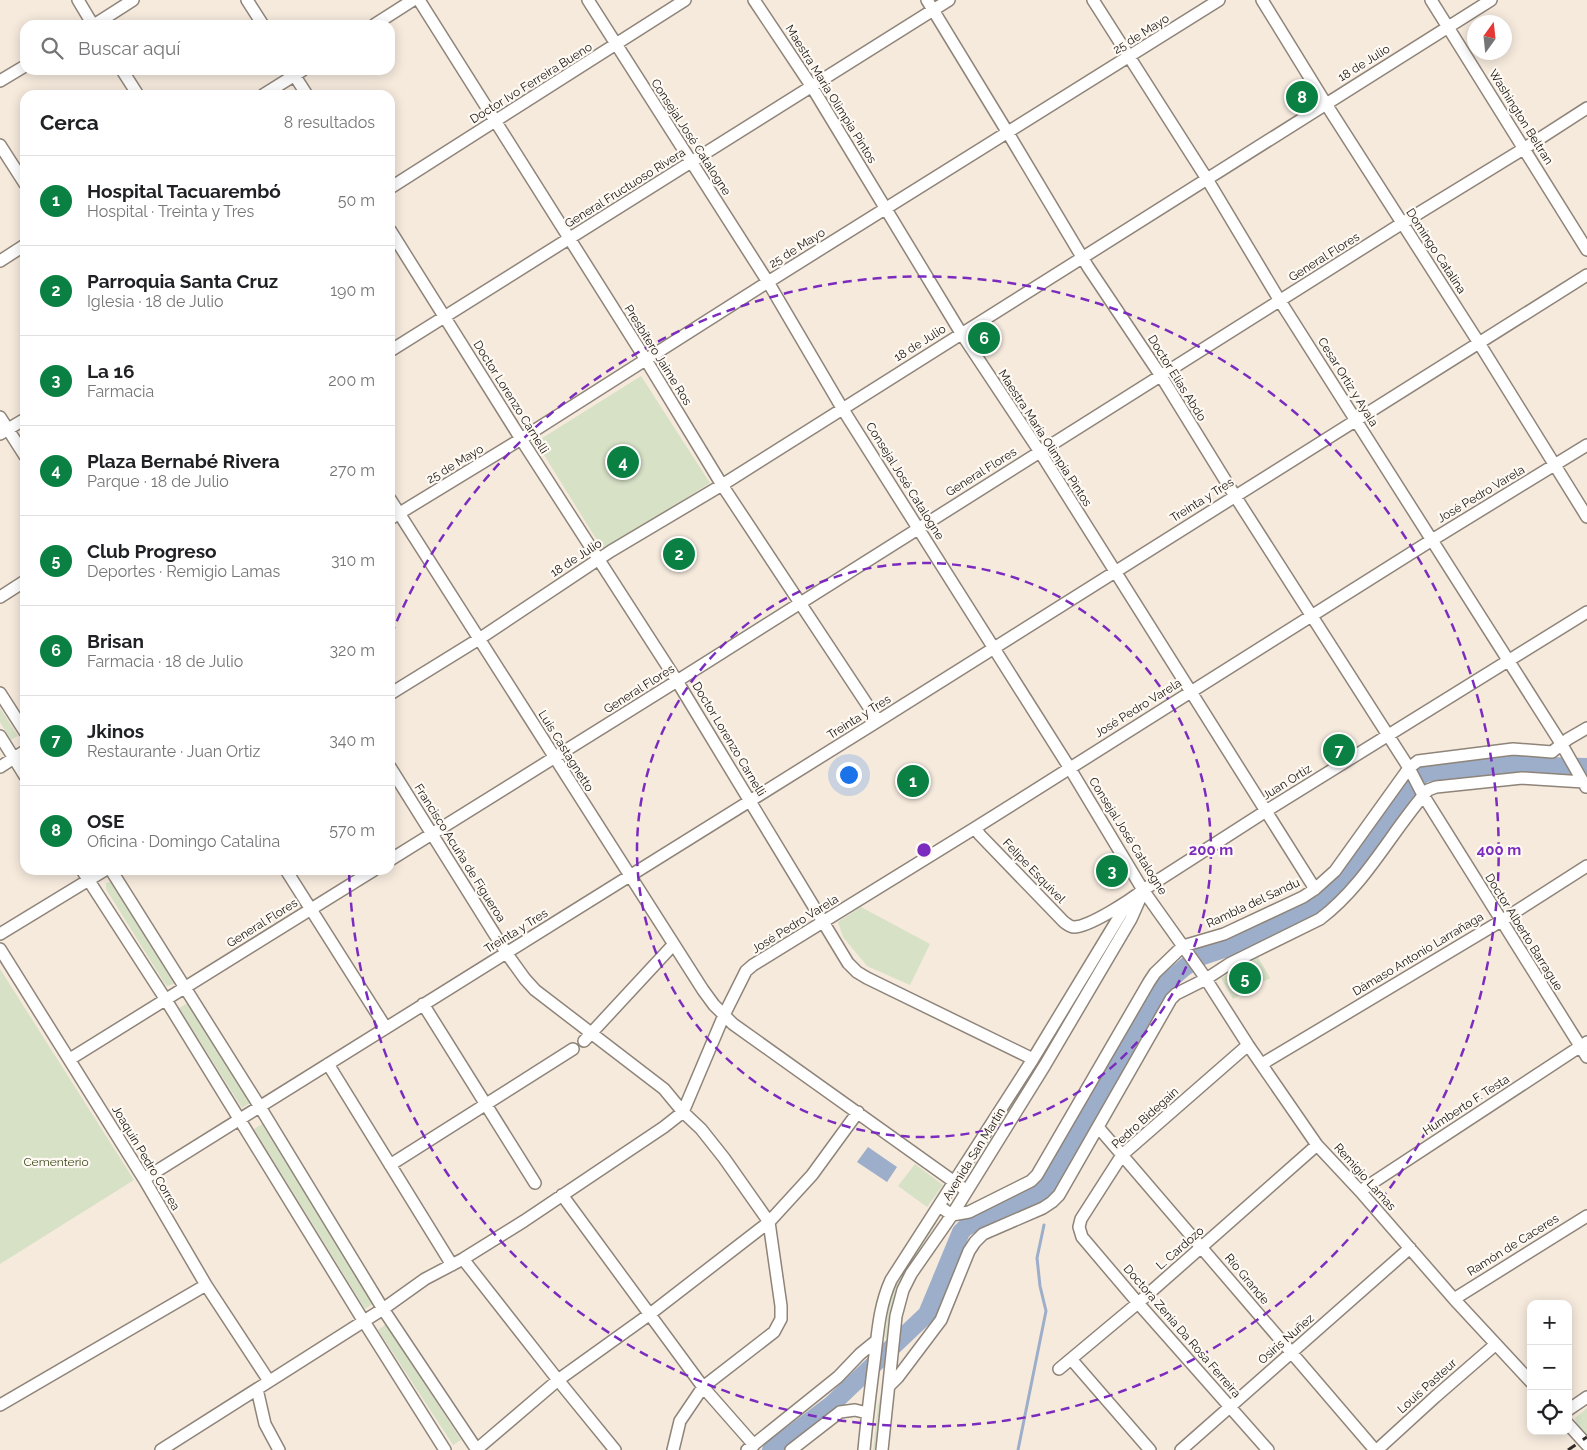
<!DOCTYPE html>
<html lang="es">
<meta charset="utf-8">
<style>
:root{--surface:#fff;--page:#f6f6f6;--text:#202124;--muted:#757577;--line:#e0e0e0;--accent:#0b8043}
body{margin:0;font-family:Raleway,sans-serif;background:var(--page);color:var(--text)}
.controls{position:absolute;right:15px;bottom:15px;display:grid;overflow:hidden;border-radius:10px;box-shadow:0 2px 12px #0003}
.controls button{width:45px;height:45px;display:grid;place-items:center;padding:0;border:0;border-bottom:1px solid var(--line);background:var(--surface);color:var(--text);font:25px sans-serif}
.compass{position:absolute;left:1467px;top:15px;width:45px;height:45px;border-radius:50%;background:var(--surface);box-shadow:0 2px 12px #0003;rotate:15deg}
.you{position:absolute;left:848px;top:774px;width:18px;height:18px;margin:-12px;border:4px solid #fff;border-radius:50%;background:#1a73e8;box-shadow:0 0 0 8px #1a73e833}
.badge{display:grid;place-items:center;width:32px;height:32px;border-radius:50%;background:var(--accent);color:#fff;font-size:16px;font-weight:700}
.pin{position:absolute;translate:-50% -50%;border:2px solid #fff;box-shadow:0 1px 5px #0006}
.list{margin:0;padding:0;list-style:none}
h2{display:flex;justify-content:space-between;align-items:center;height:65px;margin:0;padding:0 20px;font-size:21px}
h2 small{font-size:16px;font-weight:400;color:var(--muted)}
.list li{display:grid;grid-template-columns:32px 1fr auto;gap:15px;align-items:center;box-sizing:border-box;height:90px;padding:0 20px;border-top:1px solid var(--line)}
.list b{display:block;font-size:19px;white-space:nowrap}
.list p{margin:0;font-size:16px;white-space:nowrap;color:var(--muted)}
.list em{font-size:16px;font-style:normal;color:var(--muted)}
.icon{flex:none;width:28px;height:28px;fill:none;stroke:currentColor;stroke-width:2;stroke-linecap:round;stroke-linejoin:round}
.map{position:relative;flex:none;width:1587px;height:1450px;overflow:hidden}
.search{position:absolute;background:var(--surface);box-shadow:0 2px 12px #0003;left:20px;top:20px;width:375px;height:55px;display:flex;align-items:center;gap:12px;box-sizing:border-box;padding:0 18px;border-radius:15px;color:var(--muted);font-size:19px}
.panel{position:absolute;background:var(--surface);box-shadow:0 2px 12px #0003;left:20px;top:90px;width:375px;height:785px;border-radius:15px}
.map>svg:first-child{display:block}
.green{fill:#d7e1c6}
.water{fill:#9caeca}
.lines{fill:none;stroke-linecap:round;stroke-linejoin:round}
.stream{stroke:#9caeca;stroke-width:3}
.river{stroke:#9caeca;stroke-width:18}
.minor-casing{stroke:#8f8479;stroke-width:14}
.minor{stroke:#fff;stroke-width:11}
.rail{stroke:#312c27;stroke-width:3;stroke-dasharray:9 9;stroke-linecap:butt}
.ring{fill:none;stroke:#7b2cbf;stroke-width:2.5;stroke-dasharray:9 6}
.labels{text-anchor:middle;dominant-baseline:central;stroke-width:4.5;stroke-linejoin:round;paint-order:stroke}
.street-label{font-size:12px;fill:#16120e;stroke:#fef9f3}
.park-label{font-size:12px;fill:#3b4918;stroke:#fef9f3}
.centre{fill:#7b2cbf;stroke:#fef9f3;stroke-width:2.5}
.ring-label{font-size:15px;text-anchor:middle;font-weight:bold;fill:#7b2cbf;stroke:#fef9f3;stroke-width:4.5;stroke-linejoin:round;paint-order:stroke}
</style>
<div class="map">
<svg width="1587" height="1450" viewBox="0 0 1587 1450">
<rect width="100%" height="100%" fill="#f6eadd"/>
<path class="green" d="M 641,376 L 710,483 L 603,550 L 536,442 Z
M 0,708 L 18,736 L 11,740 L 0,722 Z
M 111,882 L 174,980 L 174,984 L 167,986 L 165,984 L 106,889 L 106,883 Z
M 861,907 L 930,944 L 910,985 L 867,966 L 843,937 L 838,922 Z
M 1121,921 L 1123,922 L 1045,1056 L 972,1169 L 969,1169 L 1043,1054 Z
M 1258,957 L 1270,978 L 1233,999 L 1221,978 Z
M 0,969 L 134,1180 L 0,1264 Z
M 188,1003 L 250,1103 L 242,1108 L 179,1008 Z
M 262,1124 L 374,1303 L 365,1309 L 254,1129 Z
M 915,1164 L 943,1185 L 927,1207 L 898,1186 Z
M 936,1220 L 937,1222 L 902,1278 L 895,1298 L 887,1341 L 885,1337 C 887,1321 888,1305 893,1290 C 900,1269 923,1240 936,1220 Z
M 386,1324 L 461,1440 L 453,1445 L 378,1330 Z
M 881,1392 L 876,1450 L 873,1450 L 878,1405 Z
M 1587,1408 L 1587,1438 L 1577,1426 L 1575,1418 Z"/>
<path class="water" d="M 868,1147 L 897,1167 L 887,1182 L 857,1162 Z"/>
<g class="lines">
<path class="stream" d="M 1018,1450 L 1046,1311 L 1040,1286 L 1037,1258 L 1044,1225"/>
<path class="river" d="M 771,1450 L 831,1405 L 927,1314 L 961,1232 L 966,1227 L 1044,1190 L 1159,989 L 1185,967 L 1200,957 L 1224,949 L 1311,908 L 1321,900 L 1346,876 L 1404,794 L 1422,775 L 1426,773 L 1519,763 L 1547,766 L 1587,767"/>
<defs>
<path id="minor" d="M 78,0 L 93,25
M 247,0 L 263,25
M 419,0 L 646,360 L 722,485 L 878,721
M 588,0 L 768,282 L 842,408 L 1069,767 L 1143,890 L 1202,973 L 1248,1045 L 1317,1145 L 1360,1191 L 1454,1299 L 1531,1382
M 754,0 L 812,87 L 961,333 L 1040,452 L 1315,889
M 927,0 L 1008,133 L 1088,267 L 1161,376 L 1235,496 L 1409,768 L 1423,795 L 1587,1057
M 1093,0 L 1207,179 L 1280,301 L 1562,745 L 1586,787
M 1262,0 L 1326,104 L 1479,343 L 1587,517
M 1431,0 L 1587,250
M 94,25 L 133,0
M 374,25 L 413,0
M 122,70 L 138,95
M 291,70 L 307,95
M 0,81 L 25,66
M 263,95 L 303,70
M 0,145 L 25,184
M 390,188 L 685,0
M 390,230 L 521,439 L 677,681 L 848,963 L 857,972 L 867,978 L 1033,1059
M 0,261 L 25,245
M 390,351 L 949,0
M 0,417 L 25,456
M 0,434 L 25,419
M 390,499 L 703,990 L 714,1005 L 733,1024 L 967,1191
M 390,519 L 521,439 L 768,282 L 1219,0
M 0,597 L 25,581
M 0,693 L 25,732
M 390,694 L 479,639 L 611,551 L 722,485 L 1491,0
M 0,736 L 25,776
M 0,767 L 25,751
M 390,767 L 507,954 L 525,979 L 535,990 L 664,1089 L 683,1112 L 701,1129 L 724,1158 L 769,1222 L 781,1306 L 781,1319 L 774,1332 L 703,1387 L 680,1421 L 673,1450
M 975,828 L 980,835 L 1064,922 C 1067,924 1070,927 1074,927 C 1089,927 1131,900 1143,890 L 1266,811 L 1587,612
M 390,860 L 677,681 L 1401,224 L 1525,148 L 1587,108
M 82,870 L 166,1000 L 363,1320 L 445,1450
M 111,870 L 260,1107 L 383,1309 L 477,1450
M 286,870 L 386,1028
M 0,934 L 105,870
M 0,949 L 144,1179 L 206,1285 L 269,1381
M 423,1004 L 535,1183
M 584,1041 L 673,945
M 1248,1045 L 1122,1155 L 1081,1219 L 1079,1227 L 1082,1237 L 1138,1303 L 1268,1450
M 70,1059 L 374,870
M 328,1064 L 452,1265
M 1262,1064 L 1501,921 L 1587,866
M 1098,1127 L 1375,1450
M 390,1165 L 573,1049
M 144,1179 L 878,721 L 1587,275
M 1360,1191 L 1587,1042
M 562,1195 L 703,1387 L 754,1445
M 939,1206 L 952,1215 L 969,1212 L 1031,1181 L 1037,1175 L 1149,982 L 1155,973 L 1183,946 L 1224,934 L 1303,897 L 1315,889 L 1335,871 L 1409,768 L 1418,761 L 1513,749 L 1552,752 L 1568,739 L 1587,728
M 463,1259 L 558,1380 L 615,1450
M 1454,1299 L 1587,1216
M 1071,1359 L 1150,1450
M 1059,1369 L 1138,1303 L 1317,1145
M 889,1386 L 898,1377 L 941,1320 L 969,1251 L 975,1242 L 983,1234 L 1043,1208 L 1052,1202 L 1059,1195 L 1171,999 L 1176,994 L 1206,979 L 1229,964 L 1320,919 C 1366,884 1391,832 1428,790 L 1436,787 L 1522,778 L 1584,782
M 257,1389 L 265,1424 L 279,1450
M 0,1405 L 206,1285
M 1568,1410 L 1587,1397
M 1568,1424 L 1587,1445
M 161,1450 L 383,1309 L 425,1279 L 463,1259 L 524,1221 L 664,1127 L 683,1112 L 724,1015 L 746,971 L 753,965 L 975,828 L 1432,540 L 1587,445
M 476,1450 L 558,1380 L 650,1314 L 769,1222 L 812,1175 L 858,1112
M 747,1450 L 838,1377 L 860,1354 L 876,1341
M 791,1450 L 840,1412 L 855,1410 L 867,1413
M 864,1450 C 867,1418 871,1386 875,1355 C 878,1329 880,1304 891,1280 L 1033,1059 L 1127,904
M 882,1450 L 896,1316 L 903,1290 L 911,1274 L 952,1215 L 1045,1065 L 1131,919 L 1143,892
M 1181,1450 L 1410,1248
M 1377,1450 L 1435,1397 L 1496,1344"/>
</defs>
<use href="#minor" class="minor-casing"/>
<use href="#minor" class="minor"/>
<path class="rail" d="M 1568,1450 L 1587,1437"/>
</g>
<g class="ring">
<circle cx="924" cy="850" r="287"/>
<path d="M391 635A575 575 0 1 1 349 870"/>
</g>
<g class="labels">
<g class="street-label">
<text transform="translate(1141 34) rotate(-32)">25 de Mayo</text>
<text transform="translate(1364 63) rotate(-32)">18 de Julio</text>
<text transform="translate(531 83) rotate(-32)">Doctor Ivo Ferreira Bueno</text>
<text transform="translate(831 94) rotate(58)">Maestra María Olimpia Pintos</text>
<text transform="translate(1521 117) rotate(58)">Washington Beltran</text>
<text transform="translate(691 137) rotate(57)">Consejal José Catalogne</text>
<text transform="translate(625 188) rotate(-32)">General Fructuoso Rivera</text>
<text transform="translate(797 248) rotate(-32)">25 de Mayo</text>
<text transform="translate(1436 251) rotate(57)">Domingo Catalina</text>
<text transform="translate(1324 257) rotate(-32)">General Flores</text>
<text transform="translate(920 343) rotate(-32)">18 de Julio</text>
<text transform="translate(658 355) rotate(58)">Presbítero Jaime Ros</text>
<text transform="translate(1177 378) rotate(58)">Doctor Elías Abdo</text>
<text transform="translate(1348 382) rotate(58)">Cesar Ortiz y Ayala</text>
<text transform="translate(511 397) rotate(58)">Doctor Lorenzo Carnelli</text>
<text transform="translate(1045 438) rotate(57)">Maestra María Olimpia Pintos</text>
<text transform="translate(455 464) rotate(-31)">25 de Mayo</text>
<text transform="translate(981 472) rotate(-32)">General Flores</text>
<text transform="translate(905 481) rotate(58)">Consejal José Catalogne</text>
<text transform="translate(1481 494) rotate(-31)">José Pedro Varela</text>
<text transform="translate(1202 500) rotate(-32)">Treinta y Tres</text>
<text transform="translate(576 558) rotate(-33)">18 de Julio</text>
<text transform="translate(639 689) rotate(-32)">General Flores</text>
<text transform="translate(1138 708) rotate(-32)">José Pedro Varela</text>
<text transform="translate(859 717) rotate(-32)">Treinta y Tres</text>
<text transform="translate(729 739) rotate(59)">Doctor Lorenzo Carnelli</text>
<text transform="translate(566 751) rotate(58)">Luis Castagnetto</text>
<text transform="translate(1287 782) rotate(-32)">Juan Ortiz</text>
<text transform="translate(1128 836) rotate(58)">Consejal José Catalogne</text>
<text transform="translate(460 853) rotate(58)">Francisco Acuña de Figueroa</text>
<text transform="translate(1034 871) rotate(46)">Felipe Esquivel</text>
<text transform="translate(1253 903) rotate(-25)">Rambla del Sandu</text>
<text transform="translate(262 923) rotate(-32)">General Flores</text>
<text transform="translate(795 924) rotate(-32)">José Pedro Varela</text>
<text transform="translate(516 931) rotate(-32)">Treinta y Tres</text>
<text transform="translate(1524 932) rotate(58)">Doctor Alberto Barrague</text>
<text transform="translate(1418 954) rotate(-31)">Dámaso Antonio Larrañaga</text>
<text transform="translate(1466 1105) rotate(-33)">Humberto F. Testa</text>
<text transform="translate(1145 1118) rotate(-42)">Pedro Bidegain</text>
<text transform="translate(974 1154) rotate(-58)">Avenida San Martín</text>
<text transform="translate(146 1158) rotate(59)">Joaquin Pedro Correa</text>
<text transform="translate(1365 1177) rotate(48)">Remigio Lamas</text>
<text transform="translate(1513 1245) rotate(-32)">Ramón de Caceres</text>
<text transform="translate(1180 1248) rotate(-41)">L. Cardozo</text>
<text transform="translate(1247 1279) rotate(50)">Río Grande</text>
<text transform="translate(1182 1331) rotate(49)">Doctora Zenia Da Rosa Ferreira</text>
<text transform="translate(1286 1339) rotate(-41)">Osiris Nuñez</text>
<text transform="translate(1427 1386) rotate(-42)">Louis Pasteur</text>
</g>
<g class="park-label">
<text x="56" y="1162">Cementerio</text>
</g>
</g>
<circle cx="924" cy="850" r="8" class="centre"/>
<g class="ring-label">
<text x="1211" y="855">200 m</text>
<text x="1499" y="855">400 m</text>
</g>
</svg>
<div class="controls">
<button>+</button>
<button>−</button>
<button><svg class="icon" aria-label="locate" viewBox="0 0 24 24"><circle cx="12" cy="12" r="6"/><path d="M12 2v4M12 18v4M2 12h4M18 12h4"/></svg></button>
</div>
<svg class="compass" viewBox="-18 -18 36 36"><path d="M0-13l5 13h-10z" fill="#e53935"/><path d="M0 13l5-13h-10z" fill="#757577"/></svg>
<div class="you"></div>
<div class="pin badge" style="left:913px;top:781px">1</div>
<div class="pin badge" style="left:679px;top:554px">2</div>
<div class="pin badge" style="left:1112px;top:871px">3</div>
<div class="pin badge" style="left:623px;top:462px">4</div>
<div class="pin badge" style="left:1245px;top:978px">5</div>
<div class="pin badge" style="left:984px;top:338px">6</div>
<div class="pin badge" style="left:1339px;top:750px">7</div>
<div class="pin badge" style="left:1302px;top:97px">8</div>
<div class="search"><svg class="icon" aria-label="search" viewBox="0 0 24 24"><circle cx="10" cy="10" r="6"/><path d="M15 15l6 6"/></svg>Buscar aquí</div>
<section class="panel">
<h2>Cerca<small>8 resultados</small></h2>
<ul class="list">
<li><span class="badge">1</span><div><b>Hospital Tacuarembó</b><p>Hospital · Treinta y Tres</p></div><em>50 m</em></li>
<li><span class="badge">2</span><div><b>Parroquia Santa Cruz</b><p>Iglesia · 18 de Julio</p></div><em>190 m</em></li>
<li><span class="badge">3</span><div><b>La 16</b><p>Farmacia</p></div><em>200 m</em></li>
<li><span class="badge">4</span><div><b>Plaza Bernabé Rivera</b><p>Parque · 18 de Julio</p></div><em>270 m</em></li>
<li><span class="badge">5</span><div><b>Club Progreso</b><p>Deportes · Remigio Lamas</p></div><em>310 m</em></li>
<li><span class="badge">6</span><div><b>Brisan</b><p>Farmacia · 18 de Julio</p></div><em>320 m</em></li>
<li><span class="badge">7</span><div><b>Jkinos</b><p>Restaurante · Juan Ortiz</p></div><em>340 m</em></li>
<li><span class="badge">8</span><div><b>OSE</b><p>Oficina · Domingo Catalina</p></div><em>570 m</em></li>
</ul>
</section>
</div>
